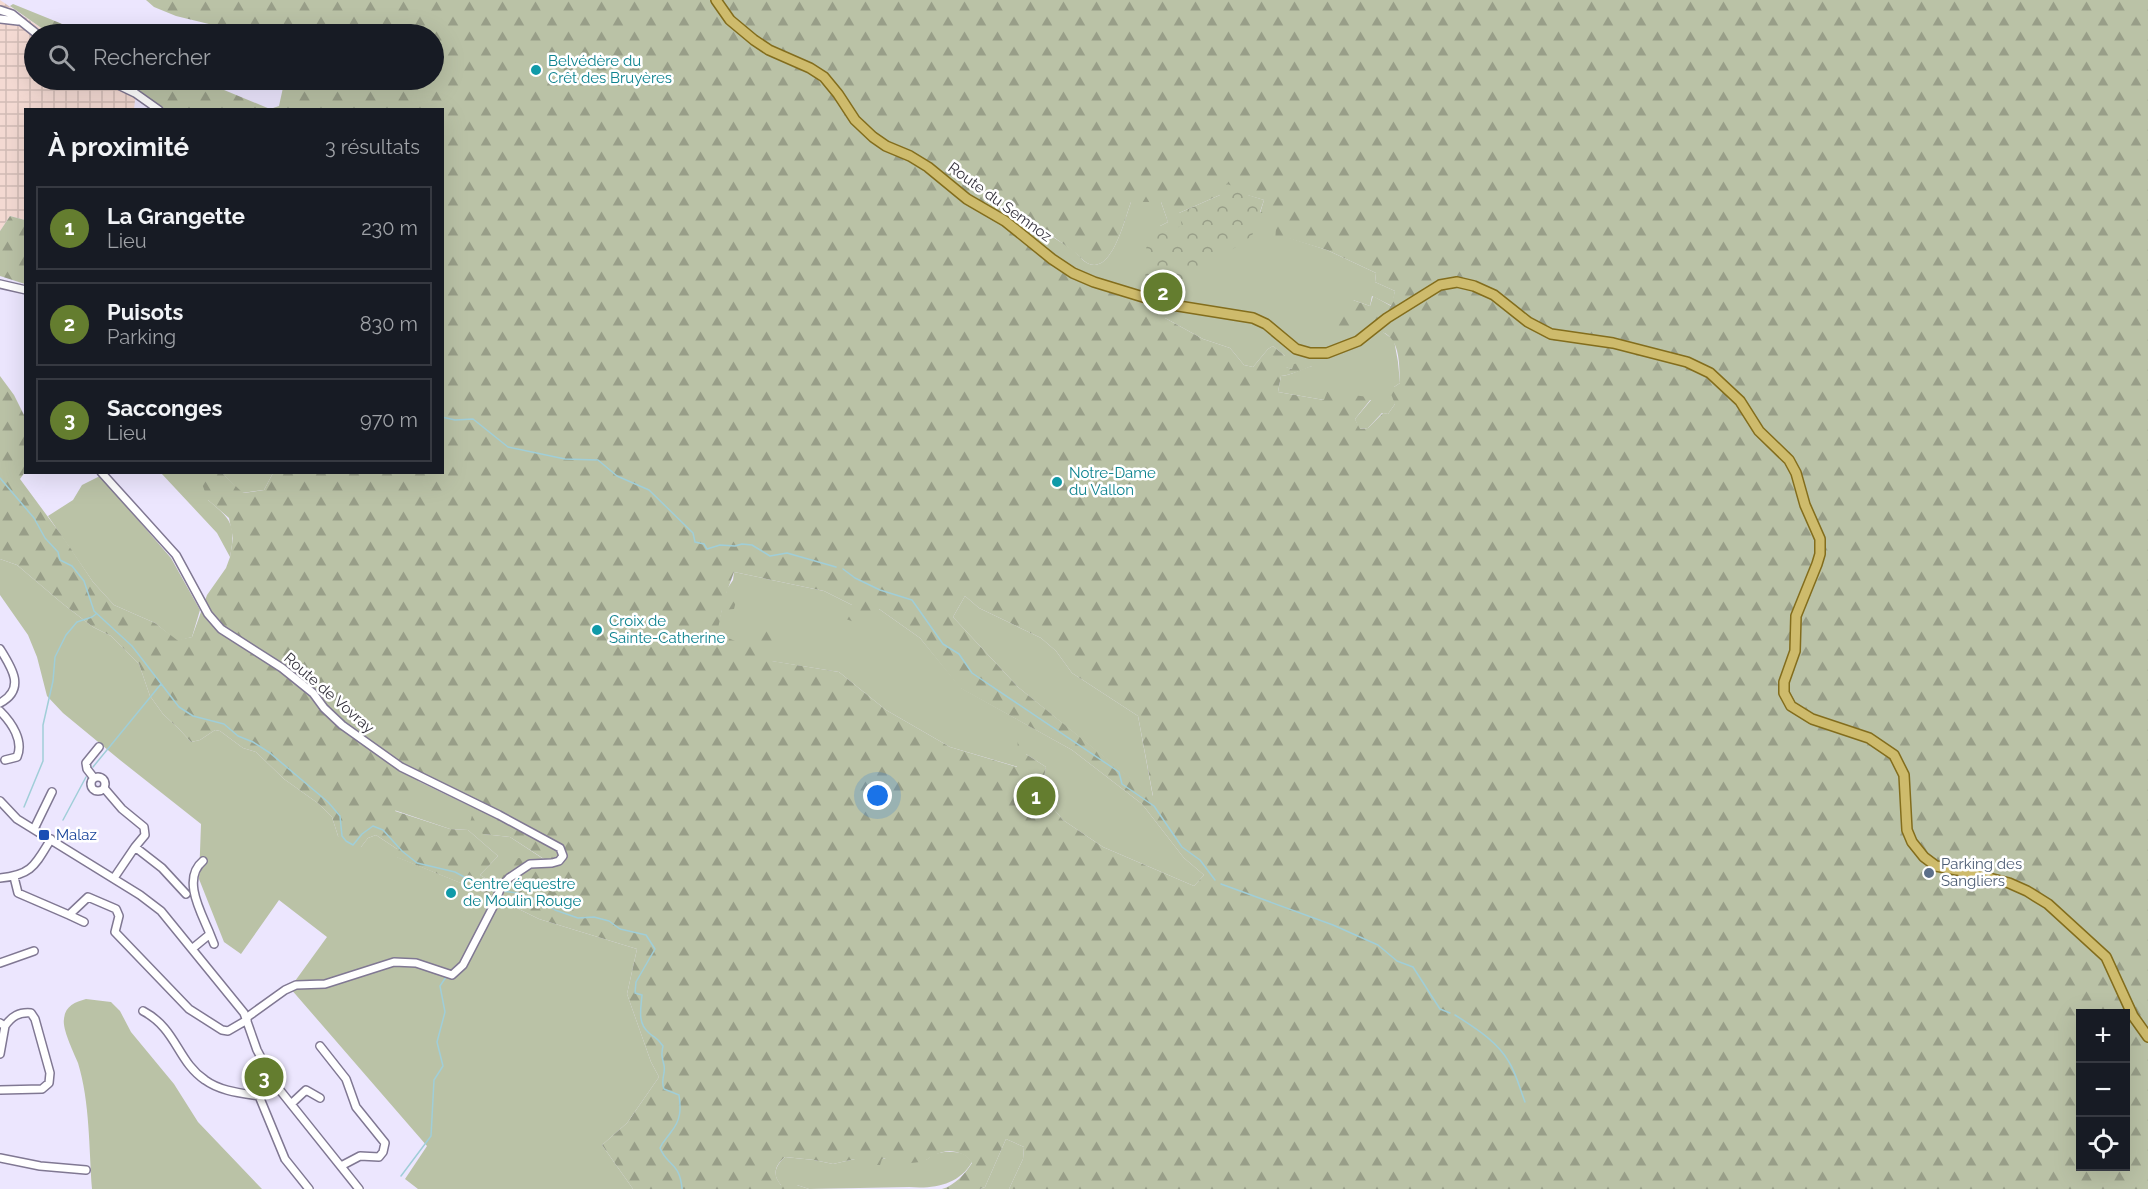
<!DOCTYPE html>
<html lang="fr">
<meta charset="utf-8">
<style>
:root{--surface:#171b24;--page:#20242c;--text:#f1f3f6;--muted:#9ea1a6;--line:#363941;--accent:#647d2f}
body{margin:0;font-family:Raleway,sans-serif;background:var(--page);color:var(--text)}
.controls{position:absolute;right:18px;bottom:18px;display:grid;overflow:hidden;border-radius:0px;box-shadow:0 6px 24px #0002}
.controls button{width:54px;height:54px;display:grid;place-items:center;padding:0;border:0;border-bottom:2px solid var(--line);background:var(--surface);color:var(--text);font:30px sans-serif}
.you{position:absolute;left:878px;top:796px;width:21px;height:21px;margin:-15px;border:4px solid #fff;border-radius:50%;background:#1a73e8;box-shadow:0 0 0 9px #1a73e833}
.badge{display:grid;place-items:center;width:39px;height:39px;border-radius:50%;background:var(--accent);color:#fff;font-size:20px;font-weight:700}
.pin{position:absolute;translate:-50% -50%;border:3px solid #fff;box-shadow:0 2px 6px #0006}
.list{margin:0;padding:0;list-style:none}
h2{display:flex;justify-content:space-between;align-items:center;height:78px;margin:0;padding:0 24px;font-size:26px}
h2 small{font-size:20px;font-weight:400;color:var(--muted)}
.list li{display:grid;grid-template-columns:39px 1fr auto;gap:18px;align-items:center;box-sizing:border-box;height:84px;margin:0 12px 12px;padding:0 12px;border:2px solid var(--line);border-radius:0px}
.list b{display:block;font-size:22px;white-space:nowrap}
.list p{margin:0;font-size:20px;white-space:nowrap;color:var(--muted)}
.list em{font-size:20px;font-style:normal;color:var(--muted)}
.icon{flex:none;width:33px;height:33px;fill:none;stroke:currentColor;stroke-width:2;stroke-linecap:round;stroke-linejoin:round}
.map{position:relative;flex:none;width:2148px;height:1189px;overflow:hidden}
.search{position:absolute;background:var(--surface);box-shadow:0 6px 24px #0002;left:24px;top:24px;width:420px;height:66px;display:flex;align-items:center;gap:15px;box-sizing:border-box;padding:0 21px;border-radius:33px;color:var(--muted);font-size:22px}
.panel{position:absolute;background:var(--surface);box-shadow:0 6px 24px #0002;left:24px;top:108px;width:420px;height:366px;border-radius:0px}
.map>svg:first-child{display:block}
.industrial{fill:url(#industrial-grid)}
.grass{fill:#bac2a6}
.forest{fill:url(#forest-firs);fill-rule:evenodd}
.park{fill:url(#park-crowns)}
.lines{fill:none;stroke-linecap:round;stroke-linejoin:round}
.stream{stroke:#a0ced8;stroke-width:1.5}
.minor-casing{stroke:#807893;stroke-width:10}
.major-casing{stroke:#836d1c;stroke-width:12}
.minor{stroke:#fff;stroke-width:7}
.major{stroke:#cebb6c;stroke-width:9}
.culture-dot{fill:#0f9aa8;stroke:#fff;stroke-width:2}
.transit-dot{fill:#1a4fb4;stroke:#fff;stroke-width:2}
.service-dot{fill:#5c6f8a;stroke:#fff;stroke-width:2}
.labels{text-anchor:middle;dominant-baseline:central;stroke-width:5;stroke-linejoin:round;paint-order:stroke}
.culture-label{font-size:15px;fill:#0d838f;stroke:#fff;text-anchor:start}
.street-label{font-size:15px;fill:#34313c;stroke:#fff}
.transit-label{font-size:15px;fill:#164399;stroke:#fff;text-anchor:start}
.service-label{font-size:15px;fill:#4e5e75;stroke:#fff;text-anchor:start}
</style>
<div class="map">
<svg width="2148" height="1189" viewBox="0 0 2148 1189">
<defs>
<pattern id="industrial-grid" width="8" height="8" patternUnits="userSpaceOnUse" patternTransform="scale(1.5)"><rect width="8" height="8" fill="#f4dad3"/><path d="M0 4h8M4 0v8" fill="none" stroke="#d2bcb6"/></pattern>
<pattern id="forest-firs" width="22" height="20" patternUnits="userSpaceOnUse" patternTransform="scale(1.5)"><rect width="22" height="20" fill="#bac2a6"/><path d="M5 1l3.5 6h-7zM16 11l3.5 6h-7z" fill="#989e88"/></pattern>
<pattern id="park-crowns" width="20" height="18" patternUnits="userSpaceOnUse" patternTransform="scale(1.5)"><rect width="20" height="18" fill="#bac2a6"/><path d="M2 6a3 3 0 1 1 6 0M12 15a3 3 0 1 1 6 0" fill="none" stroke="#989e88"/></pattern>
</defs>
<rect width="100%" height="100%" fill="#ece6fe"/>
<path class="industrial" d="M 0,0 L 50,34 L 34,34 L 34,80 L 119,80 L 136,92 L 134,109 L 26,110 L 25,220 L 10,216 L 0,231 Z"/>
<path class="grass" d="M 1131,202 L 1161,202 L 1168,222 L 1160,226 L 1166,232 L 1179,213 L 1277,212 L 1277,234 L 1327,250 L 1376,273 L 1375,282 L 1395,291 L 1392,306 L 1372,296 L 1370,306 L 1353,300 L 1372,324 L 1394,340 L 1398,362 L 1400,383 L 1394,387 L 1395,404 L 1388,414 L 1382,413 L 1368,428 L 1359,429 L 1355,419 L 1371,400 L 1324,400 L 1278,392 L 1281,376 C 1292,375 1301,369 1312,366 L 1292,369 L 1285,367 L 1285,356 L 1273,346 L 1268,349 L 1253,367 L 1244,365 L 1230,348 L 1203,339 L 1165,318 L 1059,269 L 1032,247 L 1045,232 C 1054,238 1064,244 1073,250 C 1077,254 1082,260 1087,263 C 1112,276 1125,218 1131,202 Z
M 161,473 L 214,473 L 208,474 L 208,500 C 232,520 236,525 230,557 L 217,533 Z
M 222,473 L 273,473 L 264,490 L 242,493 Z
M 100,476 L 171,558 L 200,610 L 192,637 L 177,641 L 155,623 L 114,605 L 93,582 L 48,516 L 73,500 L 82,485 Z
M 0,559 L 17,565 L 63,604 L 93,627 L 111,636 L 139,664 L 150,696 L 163,714 L 180,730 L 191,742 L 200,740 L 215,730 L 220,731 L 243,748 L 256,752 L 284,779 L 319,804 L 332,817 L 338,836 L 361,847 L 368,838 L 376,835 L 397,849 L 397,857 L 488,894 L 539,919 L 637,949 L 627,994 L 651,1062 L 659,1077 L 627,1123 L 602,1145 L 633,1189 L 418,1189 L 405,1179 L 427,1146 L 290,988 L 327,937 L 279,900 L 241,954 L 224,942 L 199,879 L 201,824 L 120,760 L 63,713 L 47,696 L 37,657 L 28,635 L 0,595 Z
M 734,572 L 824,591 L 852,605 L 879,609 L 920,638 L 961,688 L 1072,750 L 1142,804 L 1184,858 L 1204,875 L 1194,886 L 1103,847 L 1063,820 L 1041,794 L 1046,767 L 1026,754 L 1018,732 L 1018,767 L 950,747 L 886,710 L 839,672 L 771,661 L 716,633 L 727,589 L 733,580 Z
M 965,596 L 979,608 L 1041,638 L 1056,651 L 1072,673 L 1138,716 L 1153,797 L 1018,687 L 953,617 Z
M 418,781 L 474,808 L 483,834 L 510,837 L 545,860 L 497,885 L 480,875 L 498,856 L 468,830 L 450,829 L 394,810 Z
M 86,999 L 111,1002 L 120,1011 L 131,1032 L 174,1084 L 198,1122 L 262,1189 L 92,1189 C 89,1149 90,1102 78,1063 C 74,1053 62,1029 64,1019 C 65,1006 75,1002 86,999 Z
M 1006,1139 L 1024,1147 L 1023,1159 L 1009,1189 L 980,1189 L 985,1187 Z
M 944,1152 C 957,1152 964,1151 972,1162 C 959,1185 934,1189 909,1187 L 809,1189 L 797,1185 L 781,1185 C 772,1175 775,1166 785,1157 L 814,1160 L 833,1164 L 855,1159 L 882,1159 L 886,1158 L 926,1160 L 934,1154 Z"/>
<path class="forest" d="M 146,0 L 2148,0 L 2148,1189 L 1009,1189 L 1023,1159 L 1024,1147 L 1006,1139 L 985,1187 L 980,1189 L 942,1189 C 954,1186 966,1173 972,1163 C 964,1150 946,1148 933,1156 C 928,1158 929,1159 924,1161 C 913,1164 901,1163 890,1162 L 885,1158 L 882,1159 L 880,1165 L 859,1165 L 855,1159 L 833,1164 L 814,1160 L 785,1157 C 775,1165 772,1175 781,1185 L 797,1185 L 809,1189 L 633,1189 L 602,1145 L 627,1123 L 659,1077 L 651,1062 L 627,994 L 637,949 L 539,919 L 488,894 L 396,857 L 397,849 L 376,835 L 368,838 L 361,847 L 347,847 L 338,836 L 332,817 L 319,804 L 284,779 L 256,752 L 243,748 L 220,731 L 215,730 L 200,740 L 191,742 L 180,730 L 163,714 L 150,696 L 139,664 L 111,636 L 93,627 L 63,604 L 17,565 L 0,559 L 0,376 L 14,395 L 25,417 L 25,472 L 20,479 L 65,540 L 93,582 L 114,605 L 155,623 L 177,640 L 192,637 L 207,595 L 226,568 L 230,557 L 233,538 L 229,518 L 208,500 L 201,481 L 208,474 L 222,473 L 243,493 L 264,490 L 273,473 L 442,472 L 442,110 L 165,109 L 119,80 L 200,80 L 270,109 L 279,106 L 284,83 L 277,80 L 434,80 L 434,34 L 250,34 L 176,16 L 154,7 ZM 1248,192 L 1247,195 L 1264,200 L 1260,213 L 1277,213 L 1275,243 L 1280,244 L 1284,237 L 1327,250 L 1376,273 L 1375,282 L 1395,291 L 1391,306 L 1373,296 L 1370,306 L 1353,300 L 1344,302 L 1333,327 L 1338,335 L 1347,338 L 1372,324 L 1378,331 C 1401,335 1399,364 1400,383 L 1394,387 L 1391,394 L 1395,404 L 1388,414 L 1383,413 L 1368,428 L 1360,429 L 1355,419 L 1371,399 L 1369,397 L 1327,392 L 1324,400 L 1278,392 L 1281,376 C 1290,375 1307,369 1315,364 L 1315,360 L 1294,364 L 1292,369 L 1286,367 L 1285,356 L 1273,346 L 1268,349 L 1253,367 L 1244,365 L 1230,348 L 1203,339 L 1165,318 L 1170,309 L 1144,301 L 1139,297 L 1140,286 L 1104,277 L 1100,287 C 1073,279 1053,265 1032,247 L 1046,232 C 1055,238 1064,244 1073,251 C 1077,254 1082,260 1087,263 C 1112,276 1125,218 1131,202 L 1161,202 L 1168,222 L 1160,226 L 1157,231 L 1166,232 L 1182,226 L 1179,213 L 1220,195 ZM 734,572 L 824,591 L 852,605 L 846,619 L 862,625 L 879,609 L 920,638 L 960,688 L 1072,750 L 1142,804 L 1184,858 L 1204,875 L 1194,886 L 1103,847 L 1063,820 L 1041,794 L 1046,767 L 1026,754 L 1027,734 L 1018,731 L 1017,767 L 950,747 L 886,710 L 839,672 L 772,661 L 785,630 L 772,623 L 744,645 L 717,633 L 722,610 L 734,609 L 737,597 L 726,594 ZM 965,596 L 979,608 L 1041,638 L 1056,651 L 1072,673 L 1138,716 L 1153,796 L 1018,687 L 953,617 ZM 419,781 L 474,808 L 470,823 L 483,834 L 510,837 L 544,859 L 515,858 L 497,885 L 480,875 L 498,856 L 468,830 L 450,829 L 395,811 ZM 2080,1014 L 2126,1014 L 2126,1166 L 2080,1166 Z
M 13,4 L 87,34 L 50,34 L 10,6 Z
M 10,216 L 25,220 L 25,284 L 0,276 L 0,231 Z"/>
<path class="park" d="M 1224,183 L 1248,191 L 1248,195 L 1264,200 L 1252,236 L 1178,286 L 1166,284 L 1165,288 L 1145,284 L 1147,230 L 1166,232 L 1182,226 L 1179,213 L 1220,195 Z"/>
<g class="lines">
<path class="stream" d="M 442,417 L 455,420 L 473,419 L 508,447 L 565,459 L 598,460 L 617,476 L 649,490 L 693,533 L 695,542 L 704,544 L 707,549 L 720,545 L 735,546 L 742,544 L 752,545 L 770,556 L 787,553 L 836,567
M 0,478 L 34,518 L 45,538 L 58,552 L 60,560 L 72,566 L 84,581 L 94,611 L 132,646 L 179,707 L 193,716 L 224,724 L 238,736 L 253,742 L 270,753 L 328,802 L 340,816 L 342,836 L 346,841 L 353,845 L 362,834 L 373,826 L 383,830 L 402,851 L 417,863 L 455,872 L 488,890 L 497,891
M 843,569 L 855,578 L 880,590 L 912,600 L 943,644 L 959,654 L 972,673 L 1119,772 L 1122,784 L 1154,806 L 1182,847 L 1200,860 L 1215,880
M 93,767 L 161,684
M 24,807 L 43,761 L 43,725 L 53,681 L 55,657 L 66,635 L 77,622 L 92,617 L 96,614
M 63,820 L 86,777
M 1221,884 L 1333,925 L 1378,945 L 1397,961 L 1413,967 L 1440,1009 L 1450,1013
M 502,891 L 517,893 L 544,902 L 555,910 L 578,918 L 594,917 L 609,921 L 620,929 L 646,935 L 655,949 L 636,982 L 635,993 L 642,995 C 641,1008 637,1023 649,1033 C 656,1039 657,1037 663,1046 C 661,1055 662,1057 664,1065 C 666,1074 660,1080 664,1089 L 679,1095 C 681,1109 681,1120 671,1132 C 667,1138 663,1141 660,1148 C 667,1166 680,1162 682,1189
M 1455,1015 C 1475,1028 1497,1041 1509,1062 C 1516,1073 1520,1089 1525,1102
M 401,1176 L 431,1136 L 434,1080 L 443,1066 L 437,1042 L 445,1012 L 440,986 L 446,977"/>
<defs>
<path id="minor" d="M 0,10 L 12,14 L 37,34
M 0,19 L 18,21
M 108,80 L 135,93 L 159,110
M 0,284 L 26,290
M 101,472 L 176,555 L 208,614 L 221,629 L 282,668 L 313,693 L 324,708 L 342,725 L 401,767 L 499,815 L 560,848 L 563,856 L 559,861 L 552,863 L 530,864 L 509,878 L 501,887 L 493,907 L 463,965 L 452,975 L 416,963 L 394,962 L 325,984 L 296,985 L 285,990 L 246,1018
M 0,649 C 12,668 26,689 0,703
M 0,711 C 12,723 24,741 17,757 L 5,760
M91 784a7 7 0 1 1 14 0a7 7 0 1 1-14 0Z
M 94,778 L 87,769 L 86,763 L 99,747
M 104,788 L 122,809 L 144,827 L 145,835 L 135,847
M 0,801 L 17,819 L 140,895 L 161,911 L 244,1013 L 257,1050 L 275,1084 L 359,1189
M 34,829 L 52,792
M 14,877 L 18,893 L 69,915 L 88,897 L 116,909 L 119,916 L 115,932 L 189,1009 L 222,1030 L 228,1031 L 247,1020
M 0,878 C 32,875 35,865 51,839
M 114,878 L 135,847 L 162,868 L 186,894
M 69,915 L 84,922
M 210,934 L 214,944
M 193,948 L 210,934 C 202,914 181,879 203,861
M 0,963 L 34,951
M 143,1011 C 177,1029 177,1061 205,1080 C 220,1091 240,1093 259,1096 L 275,1084
M 0,1023 L 5,1026 L 0,1054
M 320,1046 L 346,1079 L 356,1107 L 385,1143 L 383,1152 L 379,1157 L 360,1156 L 341,1166
M 0,1090 L 42,1089 L 49,1083 L 50,1073 L 35,1019 L 31,1013 C 19,1012 12,1016 5,1026
M 259,1096 L 285,1159 L 309,1189
M 291,1104 L 306,1090 L 320,1098
M 0,1158 L 40,1166 L 86,1170"/>
<path id="major" d="M 716,0 L 730,20 L 754,40 L 769,50 L 810,68 L 824,77 L 838,94 L 855,120 L 873,137 L 886,146 L 910,156 L 928,167 L 967,199 L 1005,221 L 1052,259 L 1073,273 L 1094,282 L 1166,304 L 1253,318 L 1266,324 L 1296,349 L 1310,353 L 1327,353 L 1358,341 L 1387,318 L 1440,285 L 1457,282 L 1474,286 L 1494,295 L 1528,322 L 1551,334 L 1613,343 L 1687,362 L 1710,373 L 1740,401 L 1759,431 L 1789,460 L 1796,473 L 1805,505 L 1820,539 L 1820,554 L 1817,564 L 1796,616 L 1795,651 L 1784,682 L 1784,693 L 1791,706 L 1812,719 L 1869,738 L 1894,755 L 1904,775 L 1907,830 L 1912,842 L 1924,857 L 1936,866 L 1957,870 L 2009,883 L 2027,891 L 2048,904 L 2106,957 L 2133,1016 L 2148,1037"/>
</defs>
<use href="#minor" class="minor-casing"/>
<use href="#major" class="major-casing"/>
<use href="#minor" class="minor"/>
<use href="#major" class="major"/>
</g>
<g class="culture-dot">
<circle cx="536" cy="70" r="6"/>
<circle cx="1057" cy="482" r="6"/>
<circle cx="597" cy="630" r="6"/>
<circle cx="451" cy="893" r="6"/>
</g>
<rect class="transit-dot" x="38" y="829" width="12" height="12" rx="3"/>
<circle class="service-dot" cx="1929" cy="873" r="6"/>
<g class="labels">
<g class="culture-label">
<text x="548" y="61">Belvédère du<tspan x="548" dy="17">Crêt des Bruyères</tspan></text>
<text x="1069" y="473">Notre-Dame<tspan x="1069" dy="17">du Vallon</tspan></text>
<text x="609" y="621">Croix de<tspan x="609" dy="17">Sainte-Catherine</tspan></text>
<text x="463" y="884">Centre équestre<tspan x="463" dy="17">de Moulin Rouge</tspan></text>
</g>
<g class="street-label">
<text transform="translate(1000 202) rotate(36)">Route du Semnoz</text>
<text transform="translate(329 693) rotate(41)">Route de Vovray</text>
</g>
<g class="transit-label">
<text x="56" y="835">Malaz</text>
</g>
<g class="service-label">
<text x="1941" y="864">Parking des<tspan x="1941" dy="17">Sangliers</tspan></text>
</g>
</g>
</svg>
<div class="controls">
<button>+</button>
<button>−</button>
<button><svg class="icon" aria-label="locate" viewBox="0 0 24 24"><circle cx="12" cy="12" r="6"/><path d="M12 2v4M12 18v4M2 12h4M18 12h4"/></svg></button>
</div>
<div class="you"></div>
<div class="pin badge" style="left:1036px;top:796px">1</div>
<div class="pin badge" style="left:1163px;top:292px">2</div>
<div class="pin badge" style="left:264px;top:1077px">3</div>
<div class="search"><svg class="icon" aria-label="search" viewBox="0 0 24 24"><circle cx="10" cy="10" r="6"/><path d="M15 15l6 6"/></svg>Rechercher</div>
<section class="panel">
<h2>À proximité<small>3 résultats</small></h2>
<ul class="list">
<li><span class="badge">1</span><div><b>La Grangette</b><p>Lieu</p></div><em>230 m</em></li>
<li><span class="badge">2</span><div><b>Puisots</b><p>Parking</p></div><em>830 m</em></li>
<li><span class="badge">3</span><div><b>Sacconges</b><p>Lieu</p></div><em>970 m</em></li>
</ul>
</section>
</div>
